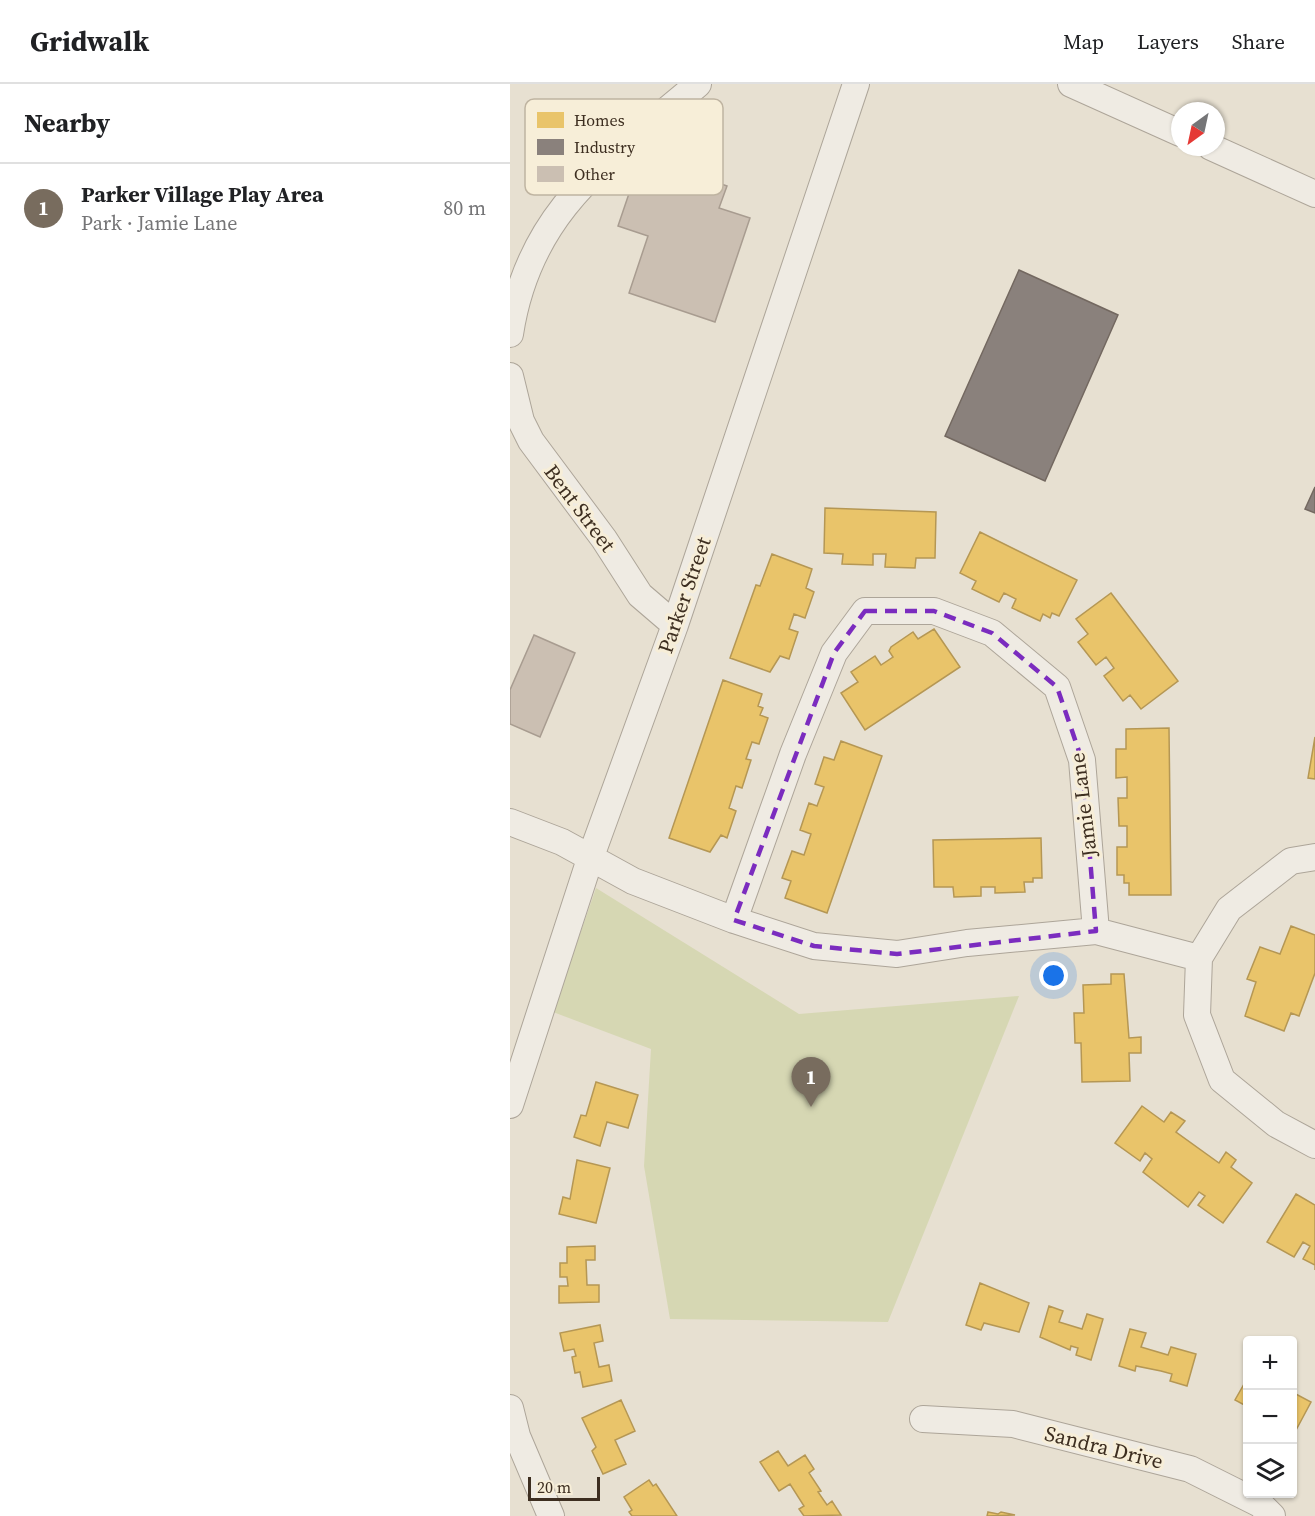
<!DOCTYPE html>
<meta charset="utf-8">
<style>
:root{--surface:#fff;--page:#f2f2f2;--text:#202124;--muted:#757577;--line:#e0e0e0;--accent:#786c5e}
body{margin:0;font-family:"Source Serif 4",serif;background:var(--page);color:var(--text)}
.controls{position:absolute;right:18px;bottom:18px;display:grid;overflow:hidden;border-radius:6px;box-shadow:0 2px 4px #0004}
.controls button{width:54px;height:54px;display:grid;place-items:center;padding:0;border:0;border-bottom:2px solid var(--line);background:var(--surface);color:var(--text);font:30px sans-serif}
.compass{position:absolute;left:661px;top:18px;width:54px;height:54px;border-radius:50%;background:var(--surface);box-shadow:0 2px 4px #0004;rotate:213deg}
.scale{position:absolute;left:18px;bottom:15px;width:72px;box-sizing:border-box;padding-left:6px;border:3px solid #3d2e20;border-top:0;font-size:16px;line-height:21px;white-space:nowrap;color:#3d2e20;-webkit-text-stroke:4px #f7eed8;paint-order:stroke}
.you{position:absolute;left:544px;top:892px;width:21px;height:21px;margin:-15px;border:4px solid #fff;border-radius:50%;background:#1a73e8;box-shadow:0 0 0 9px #1a73e833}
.badge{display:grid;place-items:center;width:39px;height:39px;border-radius:50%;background:var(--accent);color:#fff;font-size:20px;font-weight:700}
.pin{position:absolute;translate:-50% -50px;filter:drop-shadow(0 2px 3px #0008)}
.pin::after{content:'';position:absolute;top:32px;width:21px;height:18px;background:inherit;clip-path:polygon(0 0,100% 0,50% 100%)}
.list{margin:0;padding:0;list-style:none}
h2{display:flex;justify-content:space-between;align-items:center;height:78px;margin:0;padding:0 24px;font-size:26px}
h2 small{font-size:20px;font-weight:400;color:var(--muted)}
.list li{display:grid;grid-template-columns:39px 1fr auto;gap:18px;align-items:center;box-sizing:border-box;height:90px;padding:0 24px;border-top:2px solid var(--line)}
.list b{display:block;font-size:22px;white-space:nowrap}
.list p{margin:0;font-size:20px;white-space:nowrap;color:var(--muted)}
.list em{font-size:20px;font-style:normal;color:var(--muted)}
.icon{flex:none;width:33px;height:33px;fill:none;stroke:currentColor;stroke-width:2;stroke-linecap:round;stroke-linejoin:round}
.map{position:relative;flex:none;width:805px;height:1432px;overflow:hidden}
header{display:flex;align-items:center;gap:36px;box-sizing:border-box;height:84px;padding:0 30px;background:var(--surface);border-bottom:2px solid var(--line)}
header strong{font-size:28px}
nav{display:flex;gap:33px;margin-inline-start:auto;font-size:21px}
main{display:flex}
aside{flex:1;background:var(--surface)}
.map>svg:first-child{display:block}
.green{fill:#d6d7b3}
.homes{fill:#e9c46a;stroke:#b59754;stroke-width:1.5}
.industry{fill:#8a817c;stroke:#736860;stroke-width:1.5}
.building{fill:#cbbfb2;stroke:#a89c90;stroke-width:1.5}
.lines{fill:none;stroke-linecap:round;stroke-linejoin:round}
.minor-casing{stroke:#ada599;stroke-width:28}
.minor{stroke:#efebe3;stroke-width:26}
.marked{fill:none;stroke:#7b2cbf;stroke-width:4.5;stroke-dasharray:12 8;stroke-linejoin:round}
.labels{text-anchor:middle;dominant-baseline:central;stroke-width:6;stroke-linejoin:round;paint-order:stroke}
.street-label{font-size:21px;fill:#3d2e20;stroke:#f7eed8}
.key{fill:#f7eed8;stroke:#bfb4a1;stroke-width:1.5}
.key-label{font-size:16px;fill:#3d2e20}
</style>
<header>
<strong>Gridwalk</strong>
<nav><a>Map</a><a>Layers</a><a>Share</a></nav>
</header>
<main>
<aside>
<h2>Nearby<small></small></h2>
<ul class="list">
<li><span class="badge">1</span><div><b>Parker Village Play Area</b><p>Park · Jamie Lane</p></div><em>80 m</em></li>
</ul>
</aside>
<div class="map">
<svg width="805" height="1432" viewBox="0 0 805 1432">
<rect width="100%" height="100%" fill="#e7e0d1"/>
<path class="green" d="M 86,804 L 289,930 L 509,912 L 378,1238 L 160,1235 L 134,1082 L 141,965 L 43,928 Z"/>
<path class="homes" d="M 315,424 L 426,428 L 425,474 L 406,474 L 405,484 L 375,483 L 376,470 L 363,470 L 363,481 L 332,480 L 333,470 L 314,469 Z
M 470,448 L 567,496 L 549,532 L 542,529 L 540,534 L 533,530 L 530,537 L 502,524 L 506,515 L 494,509 L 489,518 L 462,505 L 466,497 L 450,489 Z
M 262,470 L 302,485 L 296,504 L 304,508 L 295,534 L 284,530 L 279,545 L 288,548 L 279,575 L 270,572 L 260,588 L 220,574 L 246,501 L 250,502 Z
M 601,509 L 668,597 L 631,625 L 620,611 L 613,617 L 594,592 L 604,584 L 596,573 L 586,581 L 568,558 L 578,550 L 566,535 Z
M 424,545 L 450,583 L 355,646 L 331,609 L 348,598 L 341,588 L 365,572 L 371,581 L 383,573 L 379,567 L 381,563 L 403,548 L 408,555 Z
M 213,596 L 252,610 L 248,622 L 253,624 L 250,631 L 258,634 L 249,660 L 242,658 L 236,675 L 241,676 L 232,704 L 226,702 L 219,724 L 226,727 L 217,754 L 211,751 L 200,768 L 159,754 Z
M 659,644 L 661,811 L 619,811 L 619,799 L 614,799 L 614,791 L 607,791 L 607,763 L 617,763 L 617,742 L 609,742 L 608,714 L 617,714 L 617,693 L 606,694 L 606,665 L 616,665 L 616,645 Z
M 805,653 L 805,695 L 798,694 Z
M 331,657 L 372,672 L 317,829 L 275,814 L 281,797 L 272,794 L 282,767 L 294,771 L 301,750 L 290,746 L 299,719 L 307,722 L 314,703 L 305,700 L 314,673 L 324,676 Z
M 531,754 L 532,794 L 523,794 L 523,798 L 514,798 L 515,808 L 485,809 L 485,803 L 471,803 L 471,812 L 444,813 L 443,803 L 424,803 L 423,756 Z
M 781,842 L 805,851 L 805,889 L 789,932 L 781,929 L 774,947 L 735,932 L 746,898 L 737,895 L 750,863 L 770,870 Z
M 601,890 L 614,890 L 619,954 L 631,953 L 631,969 L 619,969 L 620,997 L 572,998 L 571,959 L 565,959 L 564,929 L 574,929 L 573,901 L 601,900 Z
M 86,998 L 128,1011 L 118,1044 L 97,1038 L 90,1062 L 64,1053 L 71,1031 L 76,1032 Z
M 632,1022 L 654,1038 L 661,1028 L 675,1037 L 666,1048 L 709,1079 L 716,1068 L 726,1076 L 721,1083 L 742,1099 L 713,1139 L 688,1121 L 695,1112 L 689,1108 L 678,1123 L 633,1088 L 642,1075 L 635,1069 L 630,1077 L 605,1059 Z
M 67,1076 L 100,1084 L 86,1139 L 49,1130 L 53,1113 L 60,1115 Z
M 786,1110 L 805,1121 L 805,1186 L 805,1181 L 793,1175 L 800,1162 L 793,1158 L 784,1173 L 757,1158 Z
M 85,1162 L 85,1176 L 76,1176 L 77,1201 L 89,1201 L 89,1218 L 49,1219 L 49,1202 L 58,1202 L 57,1193 L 50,1193 L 50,1179 L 57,1179 L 57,1163 Z
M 470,1199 L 519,1219 L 509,1248 L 474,1239 L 471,1246 L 456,1241 Z
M 539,1222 L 553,1227 L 549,1238 L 572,1245 L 577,1230 L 593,1235 L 581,1276 L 566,1271 L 568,1264 L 561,1262 L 560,1266 L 530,1253 Z
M 90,1241 L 93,1257 L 84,1259 L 89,1283 L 99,1281 L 102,1297 L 73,1303 L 70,1288 L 65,1289 L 62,1273 L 66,1272 L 64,1265 L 54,1267 L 50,1249 Z
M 620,1245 L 636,1249 L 631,1263 L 658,1271 L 661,1263 L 686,1270 L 677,1302 L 660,1297 L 662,1290 L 651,1287 L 626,1282 L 625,1287 L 609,1282 Z
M 738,1293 L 738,1323 L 725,1316 Z
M 782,1308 L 801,1318 L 785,1348 L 782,1346 Z
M 111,1316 L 125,1347 L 105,1356 L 116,1380 L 93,1390 L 82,1367 L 86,1363 L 72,1334 Z
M 268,1367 L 278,1382 L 295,1371 L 304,1385 L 299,1389 L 311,1407 L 308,1408 L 317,1421 L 322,1417 L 331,1431 L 294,1432 L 289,1425 L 294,1422 L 280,1400 L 269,1407 L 250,1378 Z
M 139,1396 L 143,1402 L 146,1400 L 167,1432 L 122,1432 L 119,1428 L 122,1426 L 114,1413 Z
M 478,1428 L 488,1430 L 491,1428 L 505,1431 L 477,1432 Z"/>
<path class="industry" d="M 509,186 L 608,231 L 535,397 L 435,352 Z
M 805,403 L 805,429 L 795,425 Z"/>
<path class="building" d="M 129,80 L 159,91 L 162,83 L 217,102 L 209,124 L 240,134 L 205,238 L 119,209 L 138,152 L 108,142 Z
M 24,551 L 65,569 L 30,653 L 0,640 L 0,606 Z"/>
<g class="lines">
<defs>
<path id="minor" d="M 561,0 L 670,49
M 701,63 L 805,110
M 0,250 C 19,125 99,76 188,0
M 0,292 L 11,337 L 21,357 L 94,455 L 130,511 L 165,541
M 0,738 L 52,758 L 123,797 L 224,836 L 304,862 L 387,870 L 457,859 L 586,847 L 572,676 L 547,603 L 482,549 L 424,527 L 355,527 L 324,569 L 283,670 L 224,836
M 805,773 L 781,777 L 719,825 L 689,874 L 687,931 L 712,996 L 766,1040 L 805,1061
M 586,847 L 689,874
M 0,1021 L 80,775 L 165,541 L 346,0
M 0,1324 L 7,1352 L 41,1432
M 413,1335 L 503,1340 L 680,1385 L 750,1420 L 762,1432"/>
</defs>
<use href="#minor" class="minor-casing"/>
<use href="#minor" class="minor"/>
</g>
<path class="marked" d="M 355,527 L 424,527 L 482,549 L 547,603 L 572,676 L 586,847 L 387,870 L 304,862 L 224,836 L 324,569 Z"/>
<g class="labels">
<g class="street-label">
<text transform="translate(70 424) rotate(53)">Bent Street</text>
<text transform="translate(174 511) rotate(-71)">Parker Street</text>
<text transform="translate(573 721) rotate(-97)">Jamie Lane</text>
<text transform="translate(594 1363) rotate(14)">Sandra Drive</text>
</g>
</g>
<rect x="15" y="15" width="198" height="96" rx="9" class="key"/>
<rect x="27" y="28" width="27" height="16" fill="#e9c46a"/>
<rect x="27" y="55" width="27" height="16" fill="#8a817c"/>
<rect x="27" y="82" width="27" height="16" fill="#cbbfb2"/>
<g class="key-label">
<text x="64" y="42">Homes</text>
<text x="64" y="69">Industry</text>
<text x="64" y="96">Other</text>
</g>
</svg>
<div class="controls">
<button>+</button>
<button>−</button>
<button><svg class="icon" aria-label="layers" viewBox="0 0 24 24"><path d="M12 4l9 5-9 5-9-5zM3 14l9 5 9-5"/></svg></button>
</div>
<svg class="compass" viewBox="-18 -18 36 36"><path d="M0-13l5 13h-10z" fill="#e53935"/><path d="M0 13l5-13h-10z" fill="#757577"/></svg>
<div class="scale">20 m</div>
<div class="you"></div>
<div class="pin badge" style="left:301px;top:1023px">1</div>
</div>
</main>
